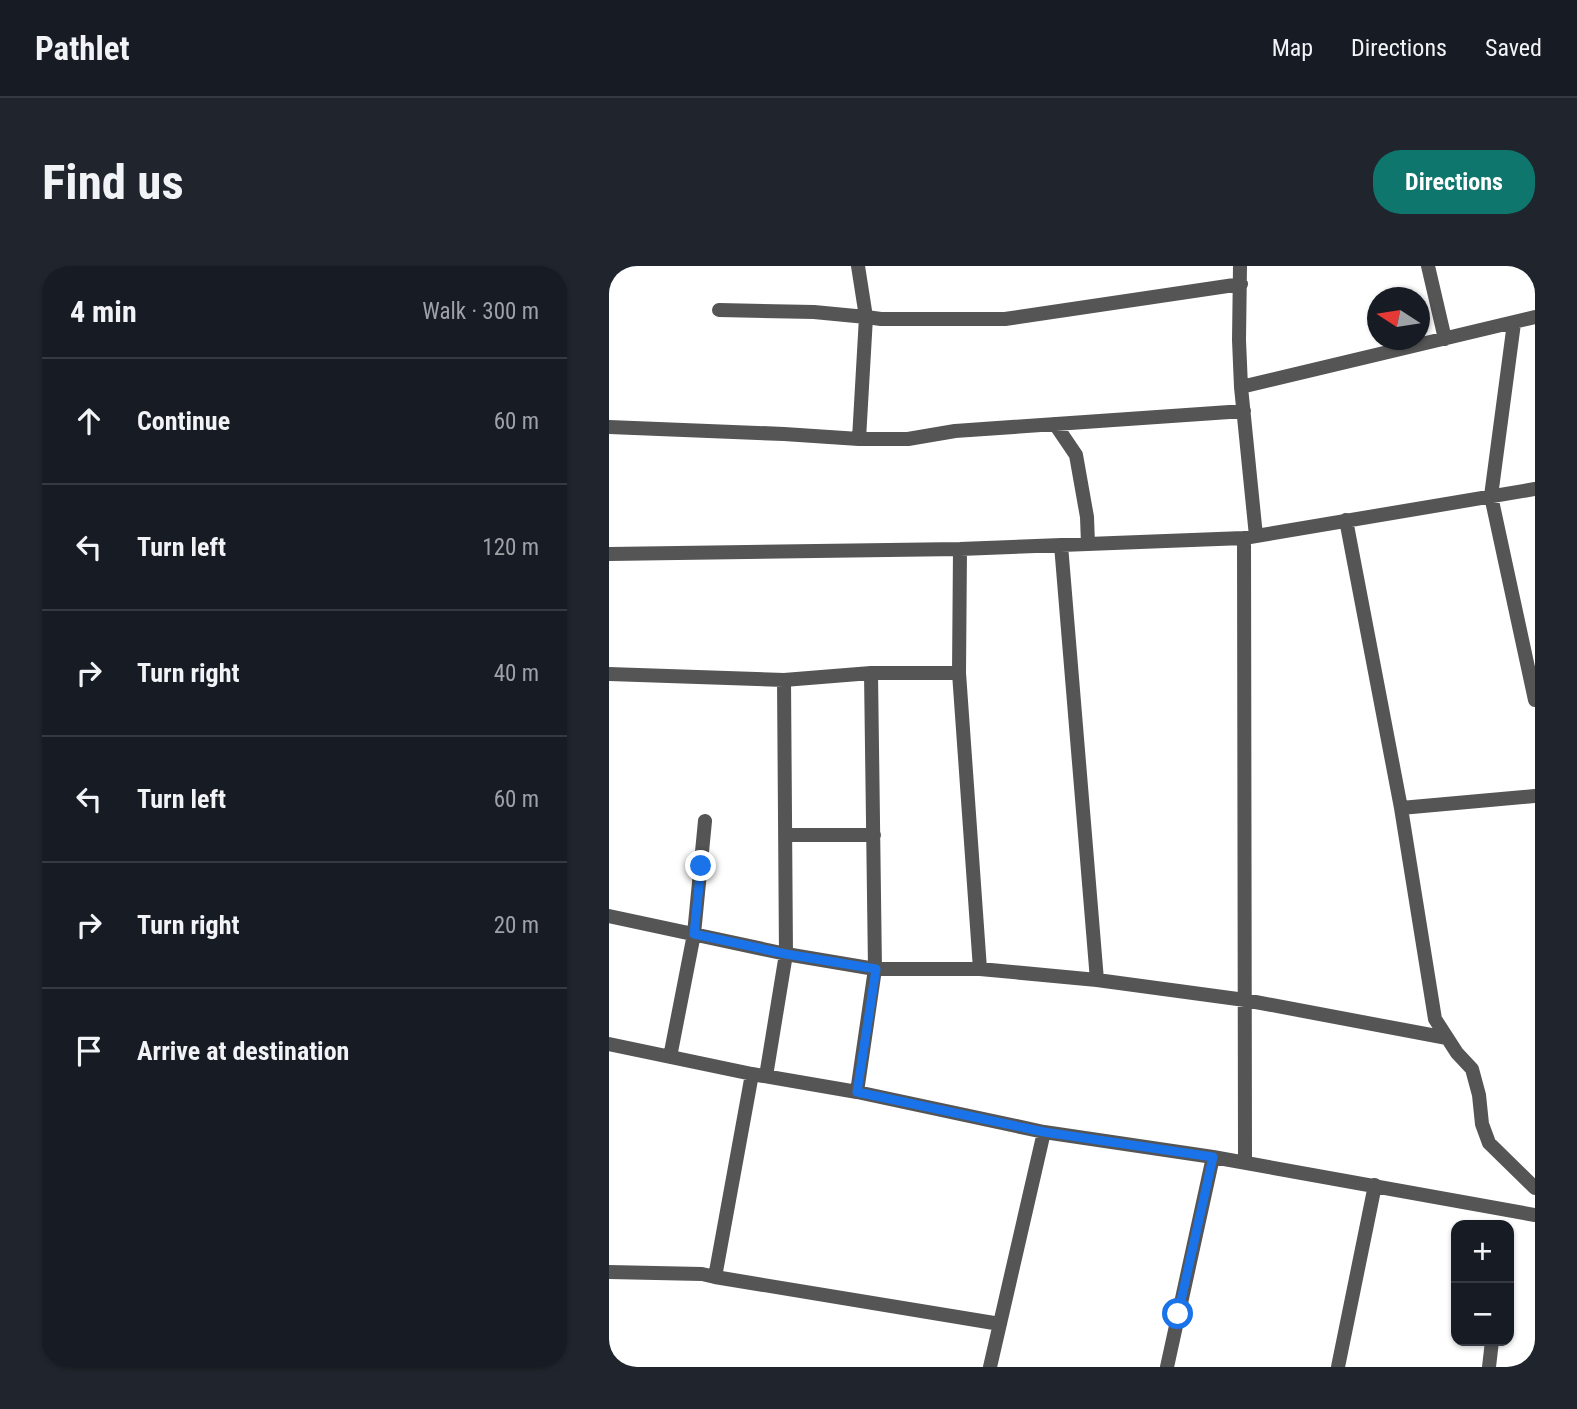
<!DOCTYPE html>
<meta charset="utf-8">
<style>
:root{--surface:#171b24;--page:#20242c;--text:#f1f3f6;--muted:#9ea1a6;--line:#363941;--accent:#0f766e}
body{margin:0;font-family:"Roboto Condensed",sans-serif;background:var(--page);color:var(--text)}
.controls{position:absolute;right:21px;bottom:21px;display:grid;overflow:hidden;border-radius:14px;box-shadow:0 2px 5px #0004}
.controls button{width:63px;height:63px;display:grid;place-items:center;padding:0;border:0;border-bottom:2px solid var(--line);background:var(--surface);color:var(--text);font:35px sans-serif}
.compass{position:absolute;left:758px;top:21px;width:63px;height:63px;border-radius:50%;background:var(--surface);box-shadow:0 2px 5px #0004;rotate:282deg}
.stop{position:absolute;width:21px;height:21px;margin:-16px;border:5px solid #1a73e8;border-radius:50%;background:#fff}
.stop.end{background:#1a73e8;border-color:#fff;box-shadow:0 2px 7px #0008}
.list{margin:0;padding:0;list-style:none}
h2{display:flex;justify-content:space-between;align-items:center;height:91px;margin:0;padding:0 28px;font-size:30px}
h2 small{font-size:23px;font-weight:400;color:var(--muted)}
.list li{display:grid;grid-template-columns:46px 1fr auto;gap:21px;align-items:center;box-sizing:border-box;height:126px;padding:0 28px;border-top:2px solid var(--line)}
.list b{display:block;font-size:26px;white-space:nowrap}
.list em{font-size:23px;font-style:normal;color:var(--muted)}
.icon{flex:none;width:38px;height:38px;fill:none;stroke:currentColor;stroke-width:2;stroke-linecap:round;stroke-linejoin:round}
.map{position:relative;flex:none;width:926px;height:1101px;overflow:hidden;border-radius:28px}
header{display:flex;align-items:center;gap:42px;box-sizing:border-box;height:98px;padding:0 35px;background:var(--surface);border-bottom:2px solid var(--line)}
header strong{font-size:33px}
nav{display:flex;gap:38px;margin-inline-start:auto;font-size:24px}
.intro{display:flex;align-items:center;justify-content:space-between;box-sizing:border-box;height:168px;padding:0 42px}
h1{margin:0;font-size:49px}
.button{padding:18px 32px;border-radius:28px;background:var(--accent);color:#fff;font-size:24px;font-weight:700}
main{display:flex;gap:42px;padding:0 42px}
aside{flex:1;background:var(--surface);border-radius:28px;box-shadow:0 2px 5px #0004}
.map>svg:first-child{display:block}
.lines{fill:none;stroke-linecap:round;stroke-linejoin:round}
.street{stroke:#555;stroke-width:14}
.route{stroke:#1a73e8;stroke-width:9}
</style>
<header>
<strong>Pathlet</strong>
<nav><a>Map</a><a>Directions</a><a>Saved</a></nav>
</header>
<div class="intro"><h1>Find us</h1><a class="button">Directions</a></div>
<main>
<aside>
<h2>4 min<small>Walk · 300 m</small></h2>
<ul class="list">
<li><svg class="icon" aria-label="ahead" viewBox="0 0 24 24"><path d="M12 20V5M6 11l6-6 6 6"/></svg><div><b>Continue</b></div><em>60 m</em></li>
<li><svg class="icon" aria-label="left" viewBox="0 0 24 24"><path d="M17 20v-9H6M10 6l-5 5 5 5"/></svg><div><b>Turn left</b></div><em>120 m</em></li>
<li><svg class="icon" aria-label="right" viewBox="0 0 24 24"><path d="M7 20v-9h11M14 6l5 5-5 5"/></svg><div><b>Turn right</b></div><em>40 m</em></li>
<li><svg class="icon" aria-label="left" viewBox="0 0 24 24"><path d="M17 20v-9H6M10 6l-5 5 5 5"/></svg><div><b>Turn left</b></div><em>60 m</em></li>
<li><svg class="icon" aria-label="right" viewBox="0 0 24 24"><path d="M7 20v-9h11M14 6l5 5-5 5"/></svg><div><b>Turn right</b></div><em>20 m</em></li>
<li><svg class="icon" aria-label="arrive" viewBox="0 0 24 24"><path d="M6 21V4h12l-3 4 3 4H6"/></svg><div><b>Arrive at destination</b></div></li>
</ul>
</aside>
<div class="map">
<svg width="926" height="1101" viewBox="0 0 926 1101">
<rect width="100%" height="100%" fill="#fff"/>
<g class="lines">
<path class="street" d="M 249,0 L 257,51 L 272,53 L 396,53 L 632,18
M 631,0 L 630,74 L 632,121 L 926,51
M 819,0 L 836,73
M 110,44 L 205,46 L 257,51 L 250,173
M 905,57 L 882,230 L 926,434
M 632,121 L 647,270
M 446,158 L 467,189 L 478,251 L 479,278
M 0,161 L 175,168 L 250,173 L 299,173 L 346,165 L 635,145
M 737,254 L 792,542 L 826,753 L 848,787 L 863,803 L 870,829 L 873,858 L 880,877 L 926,922
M 635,272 L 636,896
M 452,279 L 488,714
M 351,283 L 350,407 L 371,703
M 0,288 L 351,283 L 635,272 L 926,223
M 0,408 L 175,414 L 262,407 L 350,407
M 792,542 L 926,530
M 177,569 L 265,569
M 0,650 L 177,688 L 266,703 L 371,703 L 488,714 L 636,734 L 838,772
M 0,778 L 143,808 L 248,826 L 435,866 L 604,891 L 926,949
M 61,791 L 85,668 L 96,555
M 157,810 L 177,688 L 175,414
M 248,826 L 266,703 L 262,407
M 0,1006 L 93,1008 L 106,1011 L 143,808
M 106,1011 L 391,1058
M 381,1101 L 435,866
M 558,1101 L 604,891
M 729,1101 L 766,919
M 880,1101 L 883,1075"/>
</g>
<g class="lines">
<path class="route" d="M 92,600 L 85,668 L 177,688 L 267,703 L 248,826 L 435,866 L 604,891 L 569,1048"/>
</g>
</svg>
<div class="controls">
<button>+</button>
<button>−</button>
</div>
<svg class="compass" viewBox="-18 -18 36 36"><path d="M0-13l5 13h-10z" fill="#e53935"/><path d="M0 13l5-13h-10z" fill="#9ea1a6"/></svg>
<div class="stop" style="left:569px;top:1048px"></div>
<div class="stop end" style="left:92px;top:600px"></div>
</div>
</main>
